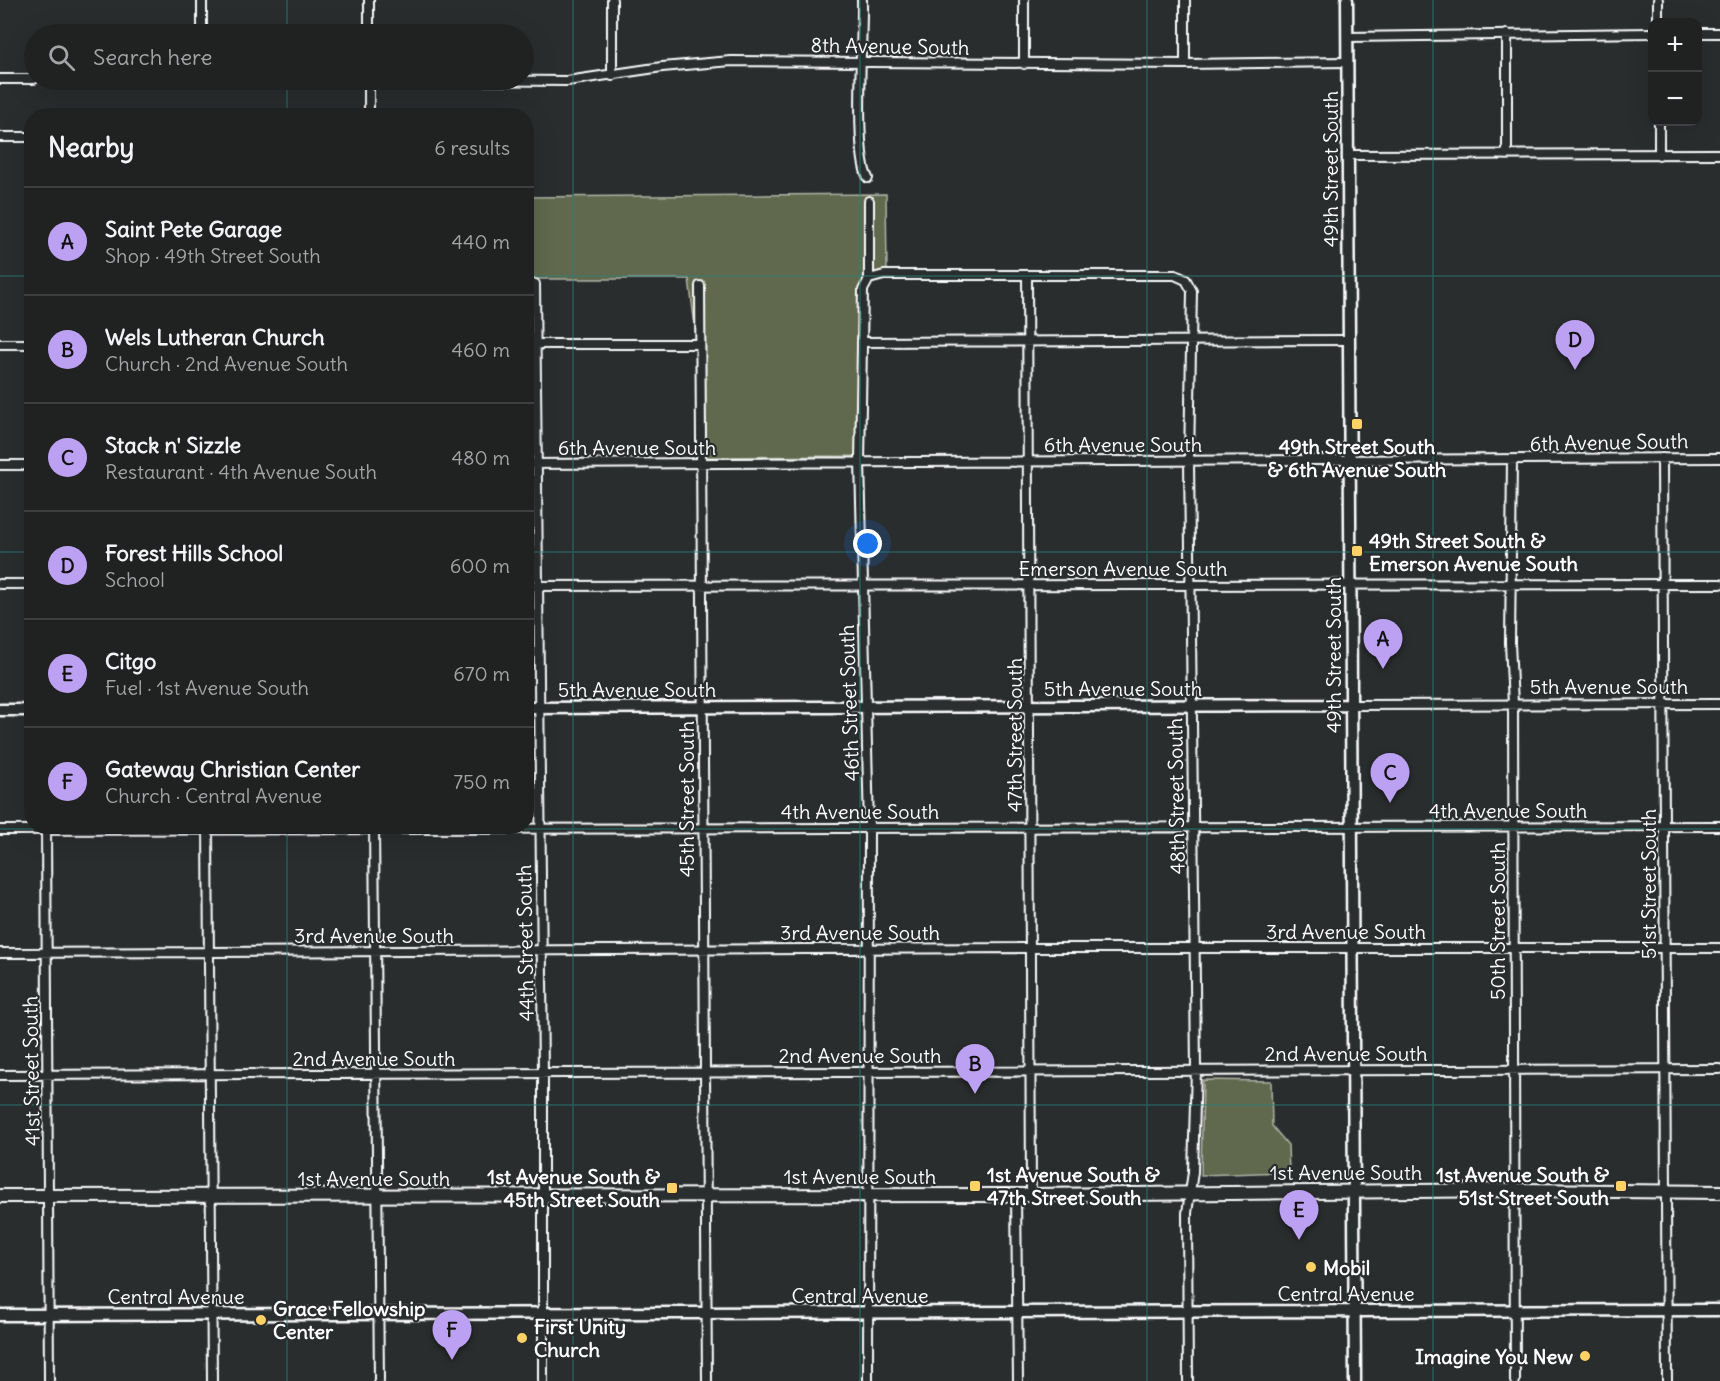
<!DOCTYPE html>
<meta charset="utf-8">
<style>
:root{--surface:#202222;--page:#282a2a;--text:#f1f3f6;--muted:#a2a4a5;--line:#3d3f40;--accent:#bca0f2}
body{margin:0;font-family:Delius,sans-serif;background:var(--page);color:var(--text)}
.controls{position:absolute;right:18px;top:18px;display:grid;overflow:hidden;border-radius:12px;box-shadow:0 6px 24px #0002}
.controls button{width:54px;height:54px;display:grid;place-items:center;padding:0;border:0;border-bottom:2px solid var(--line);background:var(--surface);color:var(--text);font:30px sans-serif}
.you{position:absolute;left:868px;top:544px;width:21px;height:21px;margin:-15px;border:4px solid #fff;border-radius:50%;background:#1a73e8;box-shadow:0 0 0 9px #1a73e833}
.badge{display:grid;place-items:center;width:39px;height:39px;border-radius:50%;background:var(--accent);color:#111;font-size:20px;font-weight:700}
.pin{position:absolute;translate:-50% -50px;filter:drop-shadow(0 2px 3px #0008)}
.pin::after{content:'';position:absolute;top:32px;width:21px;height:18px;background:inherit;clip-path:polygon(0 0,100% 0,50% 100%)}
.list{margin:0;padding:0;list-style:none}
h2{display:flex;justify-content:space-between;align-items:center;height:78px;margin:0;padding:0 24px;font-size:26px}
h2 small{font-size:20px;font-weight:400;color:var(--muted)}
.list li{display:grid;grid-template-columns:39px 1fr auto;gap:18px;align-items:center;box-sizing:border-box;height:108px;padding:0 24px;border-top:2px solid var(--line)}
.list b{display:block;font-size:22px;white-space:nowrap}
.list p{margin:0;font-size:20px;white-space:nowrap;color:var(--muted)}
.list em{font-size:20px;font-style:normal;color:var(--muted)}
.icon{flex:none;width:33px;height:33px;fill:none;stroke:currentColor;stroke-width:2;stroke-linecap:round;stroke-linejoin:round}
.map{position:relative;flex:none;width:1720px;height:1381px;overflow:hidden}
.search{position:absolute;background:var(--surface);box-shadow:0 6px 24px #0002;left:24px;top:24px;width:510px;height:66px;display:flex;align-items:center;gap:15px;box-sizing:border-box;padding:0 21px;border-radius:33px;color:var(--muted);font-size:22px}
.panel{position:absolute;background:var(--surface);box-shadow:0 6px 24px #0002;left:24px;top:108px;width:510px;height:726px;border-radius:24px}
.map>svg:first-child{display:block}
.green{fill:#61684e;stroke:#b0b4a6;stroke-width:1.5}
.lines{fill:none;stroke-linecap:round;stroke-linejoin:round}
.street-casing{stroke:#fff;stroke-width:12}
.secondary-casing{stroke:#fff;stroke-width:15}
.primary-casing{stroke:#fff;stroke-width:16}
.street{stroke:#2a2d2e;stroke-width:8}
.secondary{stroke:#2a2d2e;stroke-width:10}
.primary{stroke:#2a2d2e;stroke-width:12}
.grid{fill:none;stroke:#27847c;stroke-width:1.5;stroke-opacity:0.55}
.poi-dot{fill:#ffd166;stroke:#2a2d2e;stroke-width:2}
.labels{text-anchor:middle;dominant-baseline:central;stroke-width:4.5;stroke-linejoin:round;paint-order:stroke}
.street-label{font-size:20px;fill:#fff;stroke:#2a2d2e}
.poi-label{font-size:20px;font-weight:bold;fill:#fff;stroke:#2a2d2e;text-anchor:start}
</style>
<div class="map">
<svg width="1720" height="1381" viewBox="0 0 1720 1381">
<rect width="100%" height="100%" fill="#2a2d2e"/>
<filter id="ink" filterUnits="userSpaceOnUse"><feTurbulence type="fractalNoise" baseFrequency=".0167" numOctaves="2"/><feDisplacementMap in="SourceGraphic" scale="12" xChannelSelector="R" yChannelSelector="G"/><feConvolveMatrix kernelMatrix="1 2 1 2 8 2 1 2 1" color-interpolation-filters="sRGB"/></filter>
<g filter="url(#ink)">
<path class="green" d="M 886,194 L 887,270 L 873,273 L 873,197 L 865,197 L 865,275 L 859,290 L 856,456 L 706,457 L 704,281 L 696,282 L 696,334 L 689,279 L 527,279 L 526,197 Z
M 1203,1080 L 1271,1081 L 1272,1126 L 1288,1145 L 1289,1172 L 1201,1175 Z"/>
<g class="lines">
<defs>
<path id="street" d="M 612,0 L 612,76
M 862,0 C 863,36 854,154 868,178
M 1024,0 L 1024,64
M 1185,0 L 1185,64
M 1658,0 L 1658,22
M 1698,33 L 1720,33
M 202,34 L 202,0
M 369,34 L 369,0
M 1507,34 L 1507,155
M 1348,37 L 1652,33
M 0,79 L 34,79
M 369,80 L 369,116
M 433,80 L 567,81 L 662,67 L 731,61 L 1185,64 L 1348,62
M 1659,122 L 1659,155
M 0,137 L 32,137
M 1348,155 L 1720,154
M 1027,275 L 1031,1195
M 869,279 L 884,275 L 1175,275 L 1186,280 L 1192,291 L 1189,461 L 1196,1069 L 1193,1172 L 1187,1213 L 1188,1381
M 535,284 L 543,1075 L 543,1381
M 700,286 L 707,1381
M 863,342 L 1349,340
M 0,344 L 32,344
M 526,344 L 700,344
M 1662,458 L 1667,1381
M 1512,460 L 1510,643 L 1513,704 L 1515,1381
M 526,464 L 1720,458
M 0,465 L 32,465
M 0,584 L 32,584
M 526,586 L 1720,584
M 1351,705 L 1720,704
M 46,826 L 49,1381
M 208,826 L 212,1381
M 374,826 L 379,1381
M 0,830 L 1720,826
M 0,953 L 1032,948 L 1720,948
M 0,1075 L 1720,1069
M 1016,1195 L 1018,1381
M 868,1381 L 869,828 L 860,461 L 863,290 L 869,279 L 869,201"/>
<path id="secondary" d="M 1347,0 L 1355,1381
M 526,708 L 1351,705
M 0,710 L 32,710
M 0,1315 L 1720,1310"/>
<path id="primary" d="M 0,1196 L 1031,1195 L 1515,1190 L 1720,1192"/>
</defs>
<use href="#street" class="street-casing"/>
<use href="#secondary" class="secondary-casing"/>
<use href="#primary" class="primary-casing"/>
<use href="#street" class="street"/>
<use href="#secondary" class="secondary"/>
<use href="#primary" class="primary"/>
</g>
</g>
<path class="grid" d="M 287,0 L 287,34M 573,0 L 573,1381M 860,0 L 860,1381M 1147,0 L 1147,1381M 1433,0 L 1433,1381M 287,80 L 287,116M 0,276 L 32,276M 526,276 L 1720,276M 0,552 L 32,552M 526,552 L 1720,552M 287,826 L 287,1381M 0,829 L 1720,829M 0,1105 L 1720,1105"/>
<g class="poi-dot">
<rect x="1351" y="418" width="12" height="12" rx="3"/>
<rect x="1351" y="545" width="12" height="12" rx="3"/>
<rect x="969" y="1180" width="12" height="12" rx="3"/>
<rect x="1615" y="1180" width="12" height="12" rx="3"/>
<rect x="666" y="1182" width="12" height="12" rx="3"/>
<circle cx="1311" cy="1267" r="6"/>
<circle cx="261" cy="1320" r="6"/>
<circle cx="522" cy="1338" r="6"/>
<circle cx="1585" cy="1356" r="6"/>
</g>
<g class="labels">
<g class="street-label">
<text transform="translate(890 46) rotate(1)">8th Avenue South</text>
<text transform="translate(1330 169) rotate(-90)">49th Street South</text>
<text transform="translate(1609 442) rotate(-1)">6th Avenue South</text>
<text x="1123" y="444">6th Avenue South</text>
<text x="637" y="447">6th Avenue South</text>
<text x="1123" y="568">Emerson Avenue South</text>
<text transform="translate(1333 655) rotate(-90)">49th Street South</text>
<text x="1609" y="686">5th Avenue South</text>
<text x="1123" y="688">5th Avenue South</text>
<text x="637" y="689">5th Avenue South</text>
<text transform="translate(849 703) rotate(-92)">46th Street South</text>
<text transform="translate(1014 735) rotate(-90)">47th Street South</text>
<text transform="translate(1176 796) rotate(-91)">48th Street South</text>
<text transform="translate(686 799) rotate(-90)">45th Street South</text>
<text x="1508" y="810">4th Avenue South</text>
<text x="860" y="811">4th Avenue South</text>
<text transform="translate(1648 884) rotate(-90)">51st Street South</text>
<text transform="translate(1497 921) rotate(-90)">50th Street South</text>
<text x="1346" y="931">3rd Avenue South</text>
<text x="860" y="932">3rd Avenue South</text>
<text x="374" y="935">3rd Avenue South</text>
<text transform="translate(525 943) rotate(-91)">44th Street South</text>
<text x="1346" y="1053">2nd Avenue South</text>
<text x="860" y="1055">2nd Avenue South</text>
<text x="374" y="1058">2nd Avenue South</text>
<text transform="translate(31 1071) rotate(-91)">41st Street South</text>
<text x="1346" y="1172">1st Avenue South</text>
<text x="860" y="1176">1st Avenue South</text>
<text x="374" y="1178">1st Avenue South</text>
<text x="1346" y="1293">Central Avenue</text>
<text x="860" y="1295">Central Avenue</text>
<text x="176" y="1296">Central Avenue</text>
</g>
<g class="poi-label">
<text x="1357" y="446" text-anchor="middle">49th Street South<tspan x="1357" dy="23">&amp; 6th Avenue South</tspan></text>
<text x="1369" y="540">49th Street South &amp;<tspan x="1369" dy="23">Emerson Avenue South</tspan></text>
<text x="987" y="1174">1st Avenue South &amp;<tspan x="987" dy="23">47th Street South</tspan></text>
<text x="1609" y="1174" text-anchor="end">1st Avenue South &amp;<tspan x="1609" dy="23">51st Street South</tspan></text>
<text x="660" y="1176" text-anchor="end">1st Avenue South &amp;<tspan x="660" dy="23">45th Street South</tspan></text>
<text x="1323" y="1267">Mobil</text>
<text x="273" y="1308">Grace Fellowship<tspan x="273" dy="23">Center</tspan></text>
<text x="534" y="1326">First Unity<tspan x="534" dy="23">Church</tspan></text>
<text x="1573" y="1356" text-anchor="end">Imagine You New</text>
</g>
</g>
</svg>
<div class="controls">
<button>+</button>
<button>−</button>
</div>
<div class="you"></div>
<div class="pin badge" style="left:1383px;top:669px">A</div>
<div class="pin badge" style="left:975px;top:1094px">B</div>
<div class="pin badge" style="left:1390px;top:803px">C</div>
<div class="pin badge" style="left:1575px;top:370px">D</div>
<div class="pin badge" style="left:1299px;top:1240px">E</div>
<div class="pin badge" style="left:452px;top:1360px">F</div>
<div class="search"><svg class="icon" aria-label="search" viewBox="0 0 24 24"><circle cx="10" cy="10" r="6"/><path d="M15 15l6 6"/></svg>Search here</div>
<section class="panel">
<h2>Nearby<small>6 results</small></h2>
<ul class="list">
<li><span class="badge">A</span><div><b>Saint Pete Garage</b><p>Shop · 49th Street South</p></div><em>440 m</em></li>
<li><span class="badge">B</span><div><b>Wels Lutheran Church</b><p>Church · 2nd Avenue South</p></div><em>460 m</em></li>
<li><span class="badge">C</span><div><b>Stack n' Sizzle</b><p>Restaurant · 4th Avenue South</p></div><em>480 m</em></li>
<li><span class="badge">D</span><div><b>Forest Hills School</b><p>School</p></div><em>600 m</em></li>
<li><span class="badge">E</span><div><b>Citgo</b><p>Fuel · 1st Avenue South</p></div><em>670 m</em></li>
<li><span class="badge">F</span><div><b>Gateway Christian Center</b><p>Church · Central Avenue</p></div><em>750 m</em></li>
</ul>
</section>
</div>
